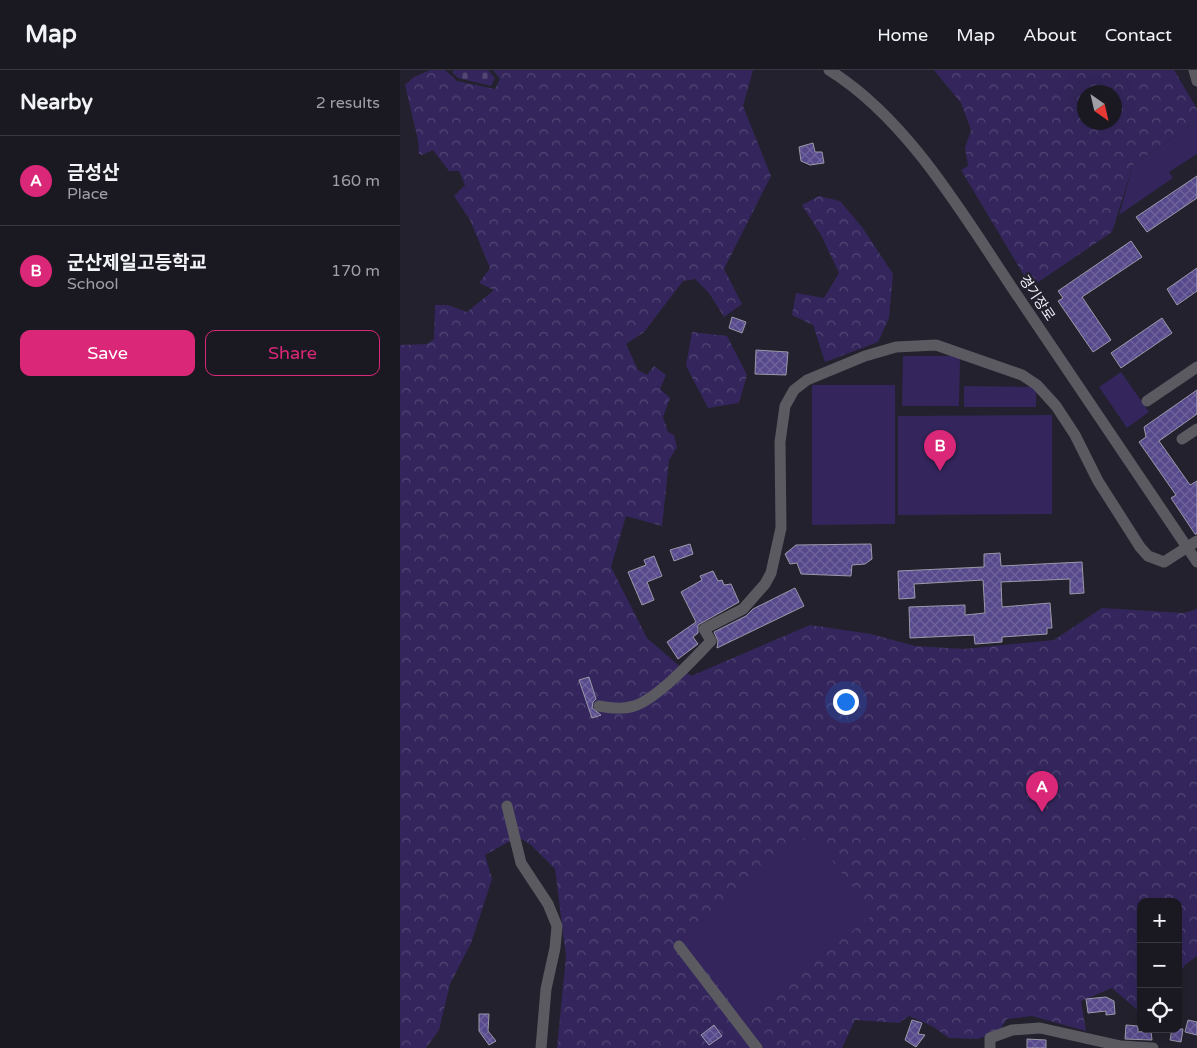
<!DOCTYPE html>
<meta charset="utf-8">
<style>
:root{--surface:#1a1922;--page:#23222a;--text:#f1f3f6;--muted:#9fa0a5;--line:#383840;--accent:#db2777}
body{margin:0;font-family:"Varela Round","Noto Sans KR",sans-serif;background:var(--page);color:var(--text)}
.controls{position:absolute;right:15px;bottom:15px;display:grid;overflow:hidden;border-radius:10px;box-shadow:0 5px 20px #0002}
.controls button{width:45px;height:45px;display:grid;place-items:center;padding:0;border:0;border-bottom:1px solid var(--line);background:var(--surface);color:var(--text);font:25px sans-serif}
.compass{position:absolute;left:677px;top:15px;width:45px;height:45px;border-radius:50%;background:var(--surface);box-shadow:0 5px 20px #0002;rotate:146deg}
.you{position:absolute;left:445px;top:631px;width:18px;height:18px;margin:-12px;border:4px solid #fff;border-radius:50%;background:#1a73e8;box-shadow:0 0 0 8px #1a73e833}
.badge{display:grid;place-items:center;width:32px;height:32px;border-radius:50%;background:var(--accent);color:#fff;font-size:16px;font-weight:700}
.pin{position:absolute;translate:-50% -41px;filter:drop-shadow(0 1px 2px #0008)}
.pin::after{content:'';position:absolute;top:26px;width:18px;height:15px;background:inherit;clip-path:polygon(0 0,100% 0,50% 100%)}
.list{margin:0;padding:0;list-style:none}
h2{display:flex;justify-content:space-between;align-items:center;height:65px;margin:0;padding:0 20px;font-size:21px}
h2 small{font-size:16px;font-weight:400;color:var(--muted)}
.list li{display:grid;grid-template-columns:32px 1fr auto;gap:15px;align-items:center;box-sizing:border-box;height:90px;padding:0 20px;border-top:1px solid var(--line)}
.list b{display:block;font-size:19px;white-space:nowrap}
.list p{margin:0;font-size:16px;white-space:nowrap;color:var(--muted)}
.list em{font-size:16px;font-style:normal;color:var(--muted)}
.actions{display:flex;gap:10px;padding:15px 20px}
.actions a{flex:1;padding:11px 0;border:1px solid var(--accent);border-radius:10px;text-align:center;font-size:18px;color:var(--accent)}
.actions .main{background:var(--accent);color:#fff}
.icon{flex:none;width:28px;height:28px;fill:none;stroke:currentColor;stroke-width:2;stroke-linecap:round;stroke-linejoin:round}
.map{position:relative;flex:none;width:797px;height:978px;overflow:hidden}
header{display:flex;align-items:center;gap:30px;box-sizing:border-box;height:70px;padding:0 25px;background:var(--surface);border-bottom:1px solid var(--line)}
header strong{font-size:24px}
nav{display:flex;gap:28px;margin-inline-start:auto;font-size:18px}
main{display:flex}
aside{flex:1;background:var(--surface)}
.map>svg:first-child{display:block}
.forest{fill:url(#forest-crowns);fill-rule:evenodd}
.cemetery{fill:url(#cemetery-stones)}
.green{fill:#34265c}
.building{fill:url(#building-cross-hatch);stroke:#9b99a9}
.lines{fill:none;stroke-linecap:round;stroke-linejoin:round}
.minor{stroke:#5b5a61;stroke-width:11}
.labels{text-anchor:middle;dominant-baseline:central;stroke-width:5;stroke-linejoin:round;paint-order:stroke}
.street-label{font-size:14px;fill:#f0eff8;stroke:#23212d}
</style>
<header>
<strong>Map</strong>
<nav><a>Home</a><a>Map</a><a>About</a><a>Contact</a></nav>
</header>
<main>
<aside>
<h2>Nearby<small>2 results</small></h2>
<ul class="list">
<li><span class="badge">A</span><div><b>금성산</b><p>Place</p></div><em>160 m</em></li>
<li><span class="badge">B</span><div><b>군산제일고등학교</b><p>School</p></div><em>170 m</em></li>
</ul>
<div class="actions"><a class="main">Save</a><a>Share</a></div>
</aside>
<div class="map">
<svg width="797" height="978" viewBox="0 0 797 978">
<defs>
<pattern id="forest-crowns" width="20" height="18" patternUnits="userSpaceOnUse" patternTransform="scale(1.25)"><rect width="20" height="18" fill="#34265c"/><path d="M2 6a3 3 0 1 1 6 0M12 15a3 3 0 1 1 6 0" fill="none" stroke="#524674"/></pattern>
<pattern id="cemetery-stones" width="16" height="16" patternUnits="userSpaceOnUse" patternTransform="scale(1.25)"><rect width="16" height="16" fill="#34265c"/><path d="M2 7V4a2 2 0 0 1 4 0v3zM10 15v-3a2 2 0 0 1 4 0v3z" fill="#524674"/></pattern>
<pattern id="building-cross-hatch" width="8" height="8" patternUnits="userSpaceOnUse" patternTransform="scale(1.25)"><rect width="8" height="8" fill="#57498b"/><path d="M0 0l8 8M0 8l8-8" fill="none" stroke="#6f649c"/></pattern>
</defs>
<rect width="100%" height="100%" fill="#23212d"/>
<path class="forest" d="M 30,0 L 45,0 L 57,11 L 95,19 L 100,9 L 93,0 L 353,0 L 343,36 L 371,106 L 324,199 L 342,234 L 324,247 L 309,223 L 295,209 L 283,211 L 244,262 L 226,274 L 238,300 L 247,305 L 254,296 L 266,305 L 260,319 L 270,328 L 263,347 L 268,362 L 274,365 L 277,377 L 269,390 L 262,456 L 226,446 L 211,497 L 247,568 L 291,606 L 410,555 L 471,564 L 515,576 L 564,579 L 654,570 L 702,538 L 784,543 L 797,539 L 797,886 L 785,895 L 778,904 L 778,832 L 741,832 L 741,943 L 712,918 L 681,931 L 686,961 L 632,946 L 607,949 L 599,961 L 578,969 L 549,968 L 532,956 L 509,946 L 499,953 L 455,950 L 442,978 L 157,978 L 166,887 L 155,799 L 130,774 L 117,767 L 85,785 L 92,809 L 71,873 L 50,914 L 39,960 L 26,978 L 0,978 L 0,275 L 27,274 L 34,269 L 35,235 L 48,235 L 67,242 L 94,220 L 79,213 L 90,198 L 70,150 L 54,126 L 65,115 L 59,101 L 49,101 L 33,80 L 22,85 L 19,84 L 18,70 L 5,15 L 14,7 Z
M 534,0 L 774,0 L 797,39 L 797,51 L 733,95 L 712,162 L 631,217 L 561,100 L 568,96 L 565,78 L 571,60 L 561,33 ZM 684,22 L 714,22 L 714,52 L 684,52 Z
M 419,126 L 440,131 L 462,157 L 493,204 L 489,248 L 478,272 L 425,292 L 413,255 L 392,245 L 396,223 L 424,228 L 439,203 L 421,165 L 402,135 Z
M 292,262 L 327,266 L 347,305 L 339,333 L 308,338 L 286,296 Z"/>
<path class="cemetery" d="M 54,0 L 88,0 L 95,8 L 91,16 L 58,8 L 52,2 Z"/>
<path class="green" d="M 797,51 L 797,84 L 769,102 L 773,108 L 719,145 L 733,95 Z
M 503,286 L 560,286 L 559,336 L 502,336 Z
M 721,302 L 749,342 L 727,358 L 699,317 Z
M 412,315 L 495,315 L 495,454 L 412,455 Z
M 564,316 L 636,317 L 636,337 L 564,337 Z
M 652,345 L 652,444 L 498,445 L 498,346 Z
M 411,764 L 474,844 L 343,947 L 281,868 Z"/>
<path class="building" d="M 413,73 L 415,82 L 422,82 L 424,93 L 410,95 L 401,91 L 399,77 Z
M 797,106 L 797,128 L 747,162 L 736,147 Z
M 731,171 L 742,187 L 682,227 L 711,270 L 693,282 L 658,231 L 663,228 L 658,221 Z
M 797,198 L 797,221 L 777,235 L 767,219 Z
M 332,247 L 346,252 L 342,263 L 329,258 Z
M 762,248 L 772,263 L 721,298 L 711,283 Z
M 356,280 L 388,282 L 386,305 L 355,304 Z
M 797,320 L 797,344 L 759,371 L 790,415 L 797,411 L 797,464 L 795,464 L 771,428 L 776,425 L 739,372 L 746,367 L 744,357 Z
M 290,474 L 293,484 L 274,491 L 270,480 Z
M 471,474 L 472,489 L 465,494 L 452,495 L 451,506 L 401,504 L 397,493 L 390,494 L 385,484 L 396,475 Z
M 600,483 L 601,496 L 682,492 L 684,523 L 670,524 L 670,509 L 601,512 L 602,537 L 650,533 L 652,558 L 647,558 L 647,564 L 602,567 L 602,572 L 575,574 L 574,565 L 510,568 L 509,537 L 565,535 L 565,545 L 585,543 L 583,510 L 514,514 L 515,528 L 499,529 L 498,501 L 584,497 L 584,484 Z
M 254,486 L 262,506 L 247,512 L 254,530 L 242,535 L 228,502 L 246,495 L 244,490 Z
M 313,501 L 318,511 L 322,510 L 324,515 L 331,514 L 339,532 L 298,555 L 298,563 L 293,567 L 298,574 L 278,589 L 267,572 L 296,552 L 281,522 L 302,510 L 300,506 Z
M 395,518 L 404,536 L 317,578 L 318,571 L 314,562 L 346,546 L 353,539 Z
M 189,607 L 196,629 L 193,632 L 192,638 L 201,645 L 192,648 L 179,610 Z
M 706,927 L 714,931 L 715,944 L 706,945 L 706,941 L 688,943 L 686,929 Z
M 79,944 L 89,944 L 88,961 L 96,971 L 89,975 L 79,961 Z
M 512,950 L 522,953 L 518,964 L 525,965 L 516,977 L 505,970 Z
M 788,950 L 797,952 L 797,965 L 785,962 Z
M 314,955 L 322,966 L 309,975 L 301,965 Z
M 726,955 L 738,956 L 738,962 L 751,961 L 752,970 L 725,969 Z
M 772,959 L 783,959 L 781,972 L 770,970 Z
M 627,969 L 646,970 L 646,978 L 627,978 Z"/>
<g class="lines">
<path class="minor" d="M 429,0 C 510,50 566,150 619,228 C 678,316 738,404 797,492
M 794,0 L 797,11
M 747,331 L 797,297
M 782,369 L 797,359
M 199,636 C 210,638 223,640 234,636 C 257,629 294,589 311,571 L 304,559 L 343,539 L 365,514 L 371,503 L 381,458 L 380,372 L 385,336 L 394,320 L 407,310 L 465,286 L 496,277 L 536,275 L 622,305 L 637,315 L 656,336 L 675,365 L 698,411 L 740,477 L 748,486 L 764,492 L 797,471
M 107,736 L 121,793 L 148,834 L 157,856 L 155,878 L 146,919 L 141,978
M 279,876 L 357,978
M 590,978 L 590,968 L 612,960 L 640,958 L 721,976 L 753,978"/>
</g>
<g class="labels">
<g class="street-label">
<text transform="translate(637 228) rotate(56)">경기장로</text>
</g>
</g>
</svg>
<div class="controls">
<button>+</button>
<button>−</button>
<button><svg class="icon" aria-label="locate" viewBox="0 0 24 24"><circle cx="12" cy="12" r="6"/><path d="M12 2v4M12 18v4M2 12h4M18 12h4"/></svg></button>
</div>
<svg class="compass" viewBox="-18 -18 36 36"><path d="M0-13l5 13h-10z" fill="#e53935"/><path d="M0 13l5-13h-10z" fill="#9fa0a5"/></svg>
<div class="you"></div>
<div class="pin badge" style="left:642px;top:742px">A</div>
<div class="pin badge" style="left:540px;top:401px">B</div>
</div>
</main>
